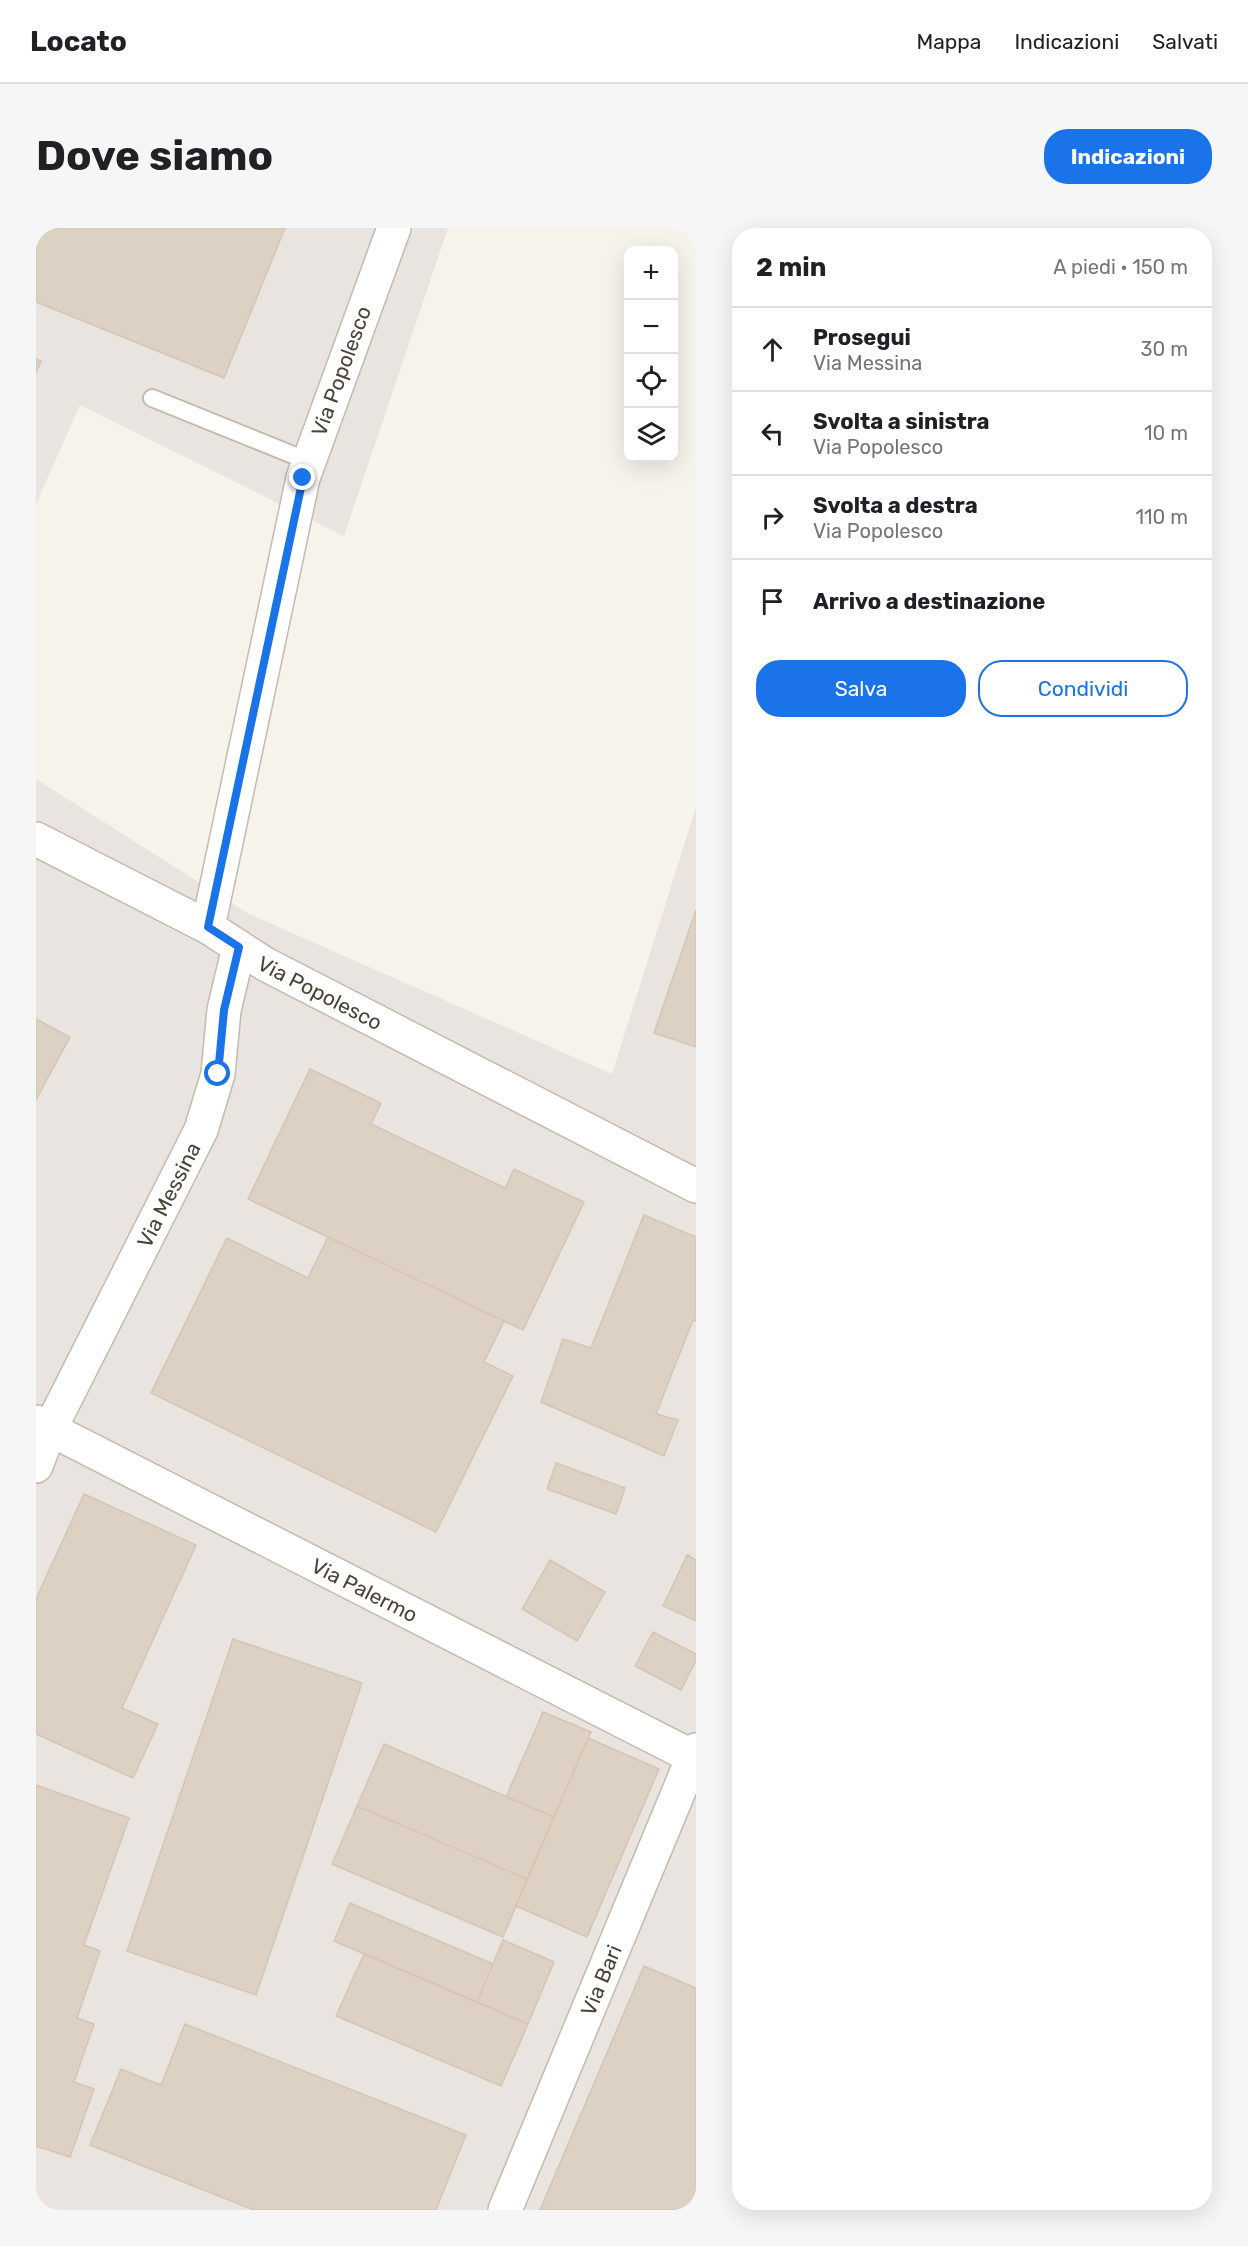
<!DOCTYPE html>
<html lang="it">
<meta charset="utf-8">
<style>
:root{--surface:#fff;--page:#f6f6f6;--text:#202124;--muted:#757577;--line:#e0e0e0;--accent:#1a73e8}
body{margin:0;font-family:Rubik,sans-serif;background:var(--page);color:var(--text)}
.controls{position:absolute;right:18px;top:18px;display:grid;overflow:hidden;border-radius:12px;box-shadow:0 6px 24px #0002}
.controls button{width:54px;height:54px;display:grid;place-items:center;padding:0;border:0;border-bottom:2px solid var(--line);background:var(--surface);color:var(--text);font:30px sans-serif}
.stop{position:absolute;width:18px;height:18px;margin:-14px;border:4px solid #1a73e8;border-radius:50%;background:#fff}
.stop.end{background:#1a73e8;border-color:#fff;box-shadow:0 2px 6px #0008}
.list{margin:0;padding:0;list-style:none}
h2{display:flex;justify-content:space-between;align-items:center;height:78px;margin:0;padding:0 24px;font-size:26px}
h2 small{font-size:20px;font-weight:400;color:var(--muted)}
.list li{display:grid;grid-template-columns:39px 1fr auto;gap:18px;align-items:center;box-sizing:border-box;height:84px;padding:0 24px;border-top:2px solid var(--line)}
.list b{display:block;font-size:22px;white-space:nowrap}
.list p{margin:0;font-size:20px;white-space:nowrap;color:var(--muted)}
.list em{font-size:20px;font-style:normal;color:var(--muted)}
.actions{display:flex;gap:12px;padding:18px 24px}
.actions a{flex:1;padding:14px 0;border:2px solid var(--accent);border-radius:24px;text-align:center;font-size:21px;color:var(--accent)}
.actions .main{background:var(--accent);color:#fff}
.icon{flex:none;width:33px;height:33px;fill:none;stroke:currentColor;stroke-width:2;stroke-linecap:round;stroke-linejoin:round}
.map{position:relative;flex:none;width:660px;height:1982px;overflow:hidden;border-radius:24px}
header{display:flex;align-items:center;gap:36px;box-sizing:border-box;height:84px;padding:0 30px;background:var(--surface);border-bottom:2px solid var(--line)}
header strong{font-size:28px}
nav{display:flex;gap:33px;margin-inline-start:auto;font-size:21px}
.intro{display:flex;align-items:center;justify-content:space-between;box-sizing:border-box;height:144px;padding:0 36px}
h1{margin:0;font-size:42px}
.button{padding:15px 27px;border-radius:24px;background:var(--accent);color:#fff;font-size:21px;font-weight:700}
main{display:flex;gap:36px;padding:0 36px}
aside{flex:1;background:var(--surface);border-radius:24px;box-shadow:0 6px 24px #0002}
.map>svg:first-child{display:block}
.industrial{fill:#e9e4df}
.building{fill:#dcd1c2;stroke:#d4c6b2;stroke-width:1.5}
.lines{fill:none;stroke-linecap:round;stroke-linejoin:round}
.service-casing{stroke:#c3bbac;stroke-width:20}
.minor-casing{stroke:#c3bbac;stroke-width:36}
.service{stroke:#fff;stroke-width:16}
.minor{stroke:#fff;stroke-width:33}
.route{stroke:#1a73e8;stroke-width:8}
.labels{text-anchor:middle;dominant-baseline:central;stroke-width:4.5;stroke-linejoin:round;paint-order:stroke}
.street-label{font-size:21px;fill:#4b4338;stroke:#fff}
</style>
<header>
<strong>Locato</strong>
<nav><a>Mappa</a><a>Indicazioni</a><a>Salvati</a></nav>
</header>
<div class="intro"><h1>Dove siamo</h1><a class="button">Indicazioni</a></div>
<main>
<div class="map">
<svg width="660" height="1982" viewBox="0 0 660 1982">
<rect width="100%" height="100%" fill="#f6f3eb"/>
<path class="industrial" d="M 0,0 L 412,0 L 308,308 L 44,177 L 0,276 Z
M 0,551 L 213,686 L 576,846 L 660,579 L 660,1982 L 0,1982 Z"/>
<path class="building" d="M 0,0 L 249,0 L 188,150 L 0,74 Z
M 0,131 L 5,133 L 0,145 Z
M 660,682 L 660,819 L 618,805 Z
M 0,791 L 34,809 L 0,872 Z
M 274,841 L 345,875 L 335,896 L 469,960 L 478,941 L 548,974 L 487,1102 L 212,971 Z
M 608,987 L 660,1009 L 660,1093 L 657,1092 L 620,1186 L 642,1192 L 628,1228 L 505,1174 L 527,1111 L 555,1120 Z
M 292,1009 L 468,1093 L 448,1134 L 477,1148 L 400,1304 L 115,1165 L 191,1010 L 272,1050 Z
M 520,1235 L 589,1260 L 580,1286 L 511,1261 Z
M 48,1266 L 160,1317 L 86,1480 L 122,1496 L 97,1550 L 0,1506 L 0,1371 Z
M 651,1327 L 660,1332 L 660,1393 L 627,1378 Z
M 514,1332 L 569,1364 L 541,1413 L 486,1381 Z
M 617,1404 L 660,1426 L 660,1432 L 645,1462 L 599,1438 Z
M 197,1411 L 326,1455 L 220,1767 L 91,1723 Z
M 507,1484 L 555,1504 L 518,1589 L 470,1569 Z
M 552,1510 L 623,1541 L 551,1709 L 480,1678 Z
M 348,1516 L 518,1589 L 491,1651 L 321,1578 Z
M 0,1557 L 93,1590 L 48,1717 L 64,1723 L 41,1790 L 58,1796 L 38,1854 L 58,1861 L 34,1929 L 0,1918 Z
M 321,1578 L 491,1651 L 467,1709 L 296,1636 Z
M 314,1675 L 457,1736 L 441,1774 L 298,1713 Z
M 467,1712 L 518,1734 L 492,1796 L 441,1774 Z
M 328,1726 L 492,1796 L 465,1858 L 300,1788 Z
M 608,1738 L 660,1760 L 660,1982 L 504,1982 Z
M 149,1796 L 430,1907 L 400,1982 L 218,1982 L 54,1917 L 85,1841 L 125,1857 Z"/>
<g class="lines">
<defs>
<path id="service" d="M 116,170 L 272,233"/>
<g id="minor">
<path id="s1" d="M 358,0 L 267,250 L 172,699 L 229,736 L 660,958"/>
<path d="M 0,611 L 172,699"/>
<path id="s2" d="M 0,1194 L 657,1529"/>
<path id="s3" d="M 0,1238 L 14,1201 L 165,902 L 182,846 L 188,782 L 203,719"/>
<path id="s4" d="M 469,1982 L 660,1522"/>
</g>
</defs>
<use href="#service" class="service-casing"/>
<use href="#minor" class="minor-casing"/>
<use href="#service" class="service"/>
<use href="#minor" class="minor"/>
</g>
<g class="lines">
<path class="route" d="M 182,846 L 188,782 L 203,719 L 172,699 L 267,250"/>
</g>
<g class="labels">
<g class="street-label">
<text transform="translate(305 143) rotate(-70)">Via Popolesco</text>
<text stroke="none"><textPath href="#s1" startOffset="855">Via Popolesco</textPath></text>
<text stroke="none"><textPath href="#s3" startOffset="302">Via Messina</textPath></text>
<text stroke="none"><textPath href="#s2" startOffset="369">Via Palermo</textPath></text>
<text stroke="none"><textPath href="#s4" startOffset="249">Via Bari</textPath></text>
</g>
</g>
</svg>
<div class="controls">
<button>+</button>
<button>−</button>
<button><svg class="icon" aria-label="locate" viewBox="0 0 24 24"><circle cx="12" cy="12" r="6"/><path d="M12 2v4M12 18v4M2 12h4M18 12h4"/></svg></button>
<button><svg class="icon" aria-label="layers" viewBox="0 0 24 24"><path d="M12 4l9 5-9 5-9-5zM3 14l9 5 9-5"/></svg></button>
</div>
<div class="stop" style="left:182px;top:846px"></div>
<div class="stop end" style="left:267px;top:250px"></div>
</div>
<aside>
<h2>2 min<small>A piedi · 150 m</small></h2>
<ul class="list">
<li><svg class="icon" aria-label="ahead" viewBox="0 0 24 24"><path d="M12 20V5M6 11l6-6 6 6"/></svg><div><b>Prosegui</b><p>Via Messina</p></div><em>30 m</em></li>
<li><svg class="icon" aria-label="left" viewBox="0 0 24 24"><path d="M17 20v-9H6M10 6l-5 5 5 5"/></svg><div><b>Svolta a sinistra</b><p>Via Popolesco</p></div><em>10 m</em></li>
<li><svg class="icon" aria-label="right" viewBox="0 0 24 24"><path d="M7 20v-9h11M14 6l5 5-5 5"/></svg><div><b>Svolta a destra</b><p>Via Popolesco</p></div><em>110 m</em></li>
<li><svg class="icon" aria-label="arrive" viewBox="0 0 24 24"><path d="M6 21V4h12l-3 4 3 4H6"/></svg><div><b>Arrivo a destinazione</b></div></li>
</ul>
<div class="actions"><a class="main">Salva</a><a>Condividi</a></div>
</aside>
</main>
